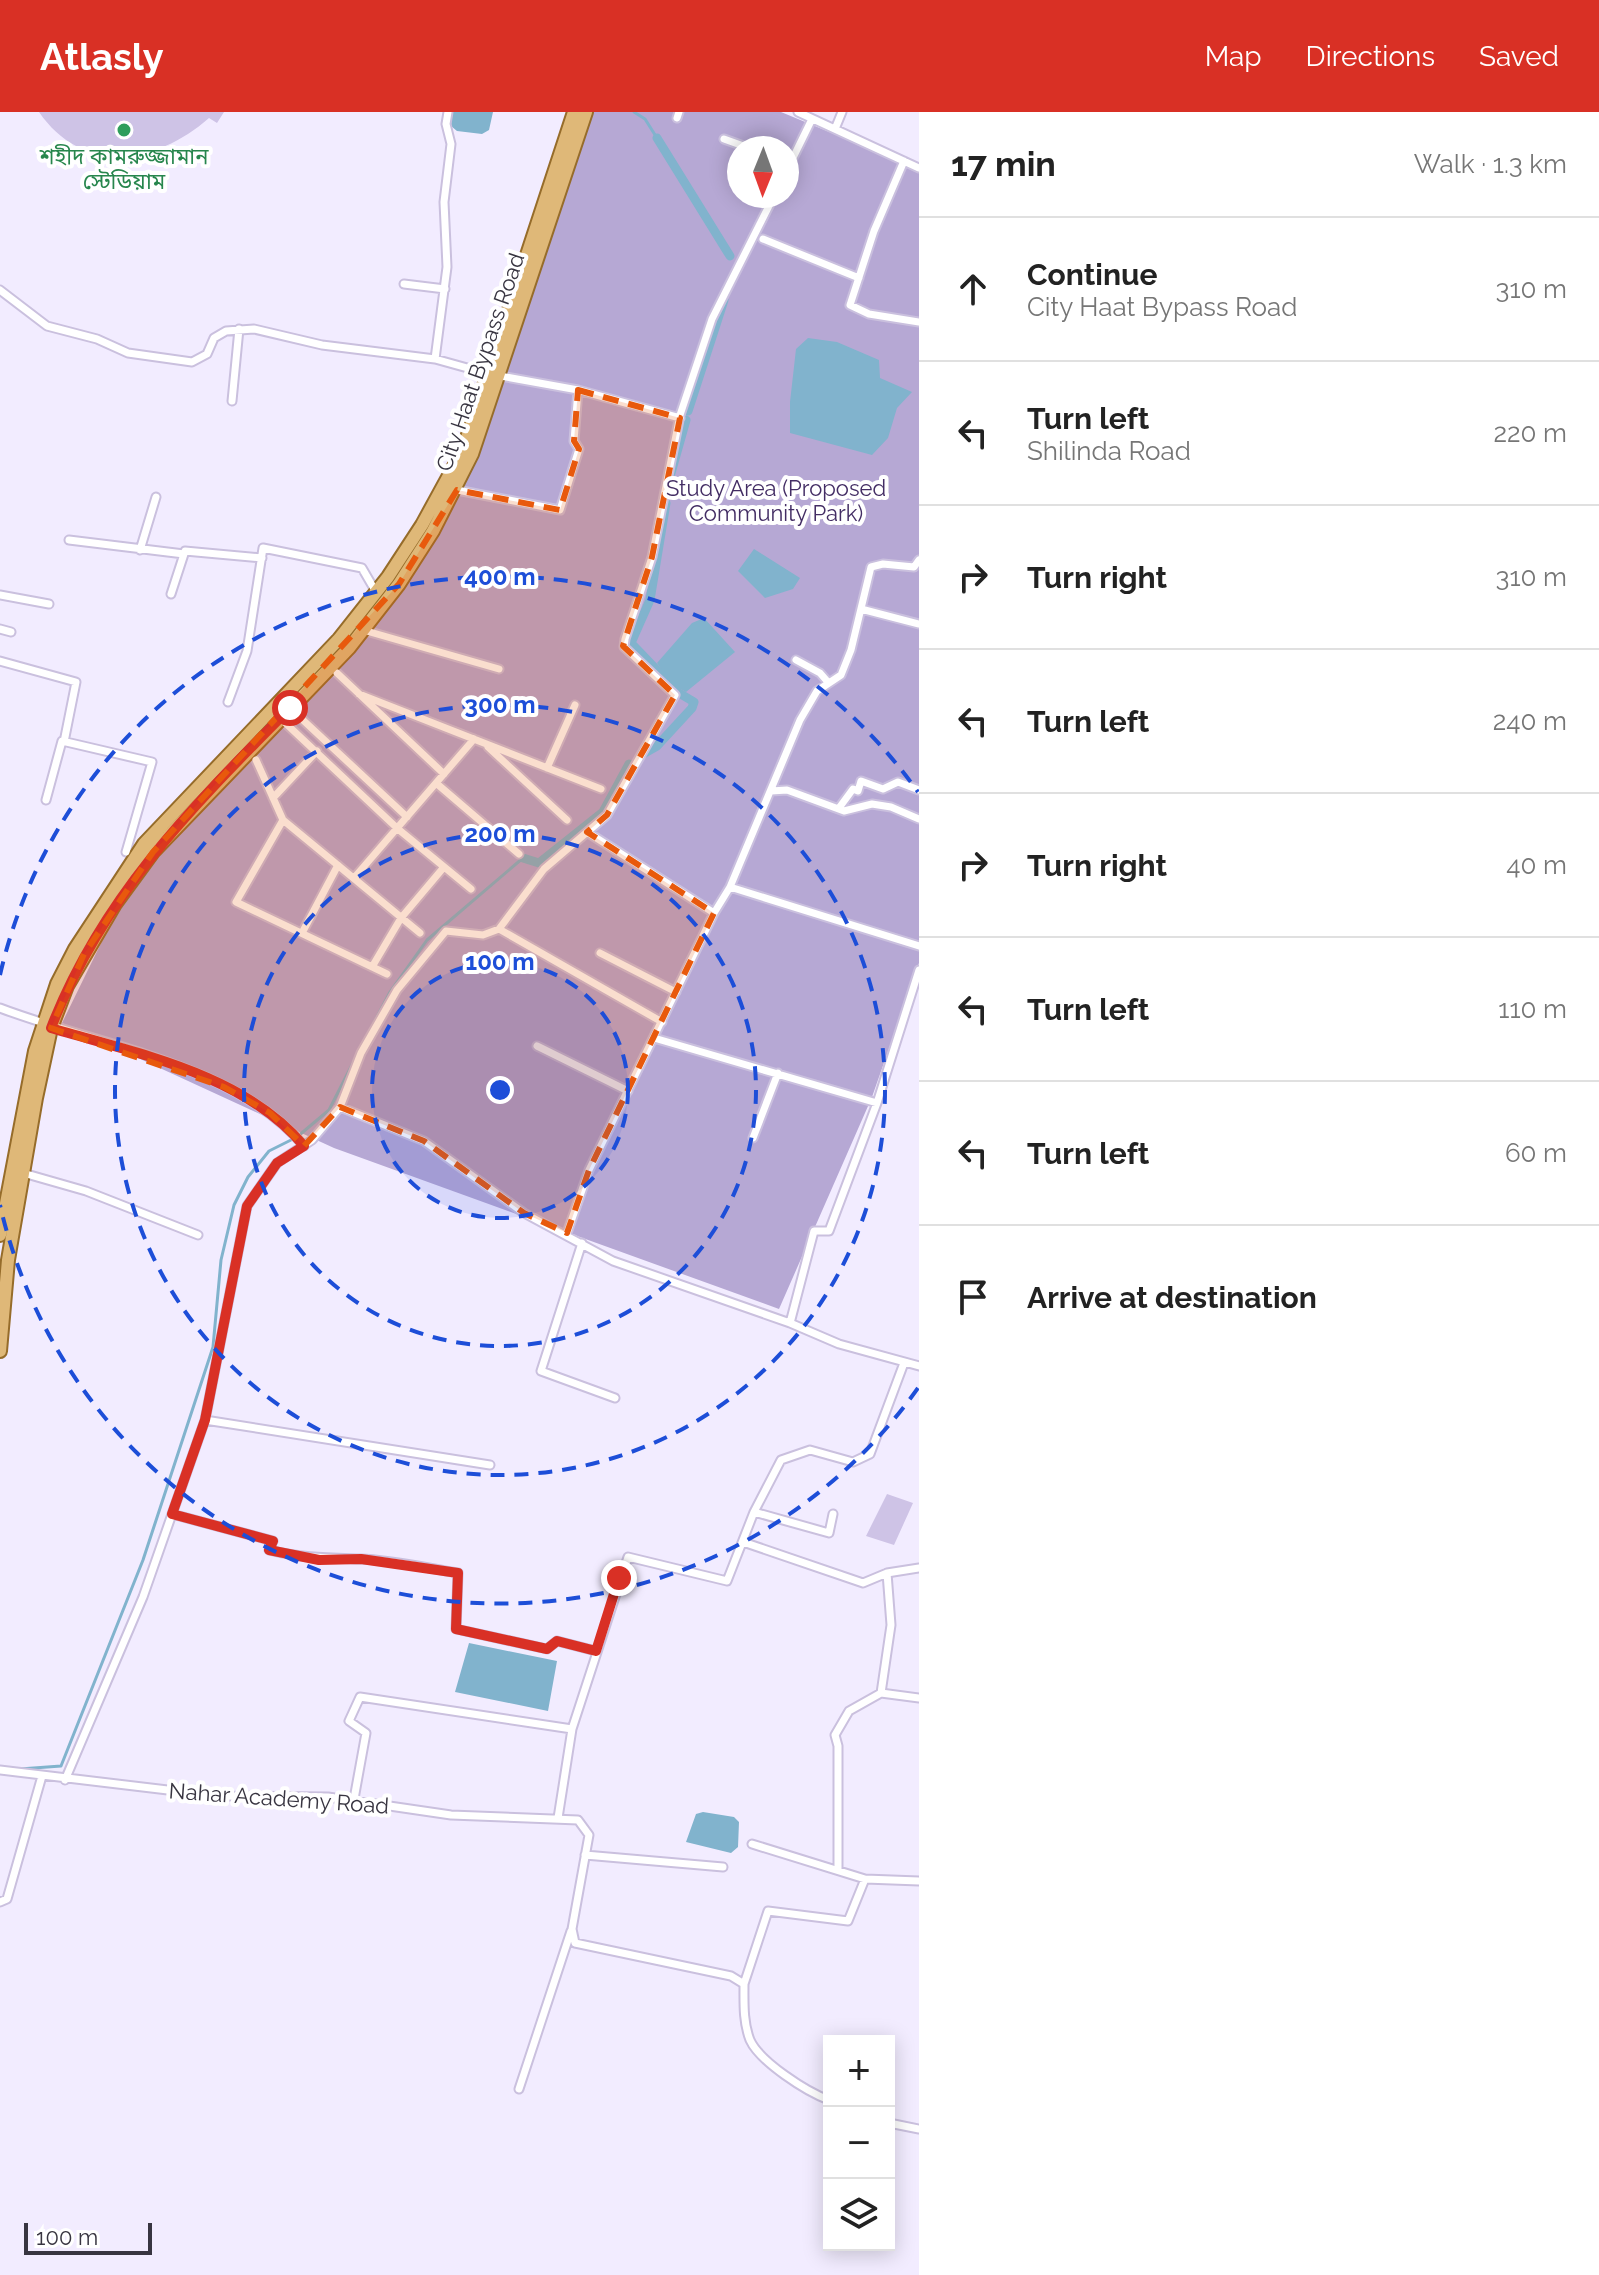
<!DOCTYPE html>
<meta charset="utf-8">
<style>
:root{--surface:#fff;--page:#f6f6f6;--text:#222;--muted:#767676;--line:#e0e0e0;--accent:#d93025}
body{margin:0;font-family:Raleway,"Noto Sans Bengali",sans-serif;background:var(--page);color:var(--text)}
.controls{position:absolute;right:24px;bottom:24px;display:grid;overflow:hidden;border-radius:0px;box-shadow:0 4px 20px #0003}
.controls button{width:72px;height:72px;display:grid;place-items:center;padding:0;border:0;border-bottom:2px solid var(--line);background:var(--surface);color:var(--text);font:40px sans-serif}
.compass{position:absolute;left:727px;top:24px;width:72px;height:72px;border-radius:50%;background:var(--surface);box-shadow:0 4px 20px #0003;rotate:181deg}
.scale{position:absolute;left:24px;bottom:20px;width:128px;box-sizing:border-box;padding-left:8px;border:4px solid #383541;border-top:0;font-size:22px;line-height:28px;white-space:nowrap;color:#383541;-webkit-text-stroke:6px #fff;paint-order:stroke}
.stop{position:absolute;width:24px;height:24px;margin:-18px;border:6px solid #d93025;border-radius:50%;background:#fff}
.stop.end{background:#d93025;border-color:#fff;box-shadow:0 2px 8px #0008}
.list{margin:0;padding:0;list-style:none}
h2{display:flex;justify-content:space-between;align-items:center;height:104px;margin:0;padding:0 32px;font-size:34px}
h2 small{font-size:26px;font-weight:400;color:var(--muted)}
.list li{display:grid;grid-template-columns:52px 1fr auto;gap:24px;align-items:center;box-sizing:border-box;height:144px;padding:0 32px;border-top:2px solid var(--line)}
.list b{display:block;font-size:30px;white-space:nowrap}
.list p{margin:0;font-size:26px;white-space:nowrap;color:var(--muted)}
.list em{font-size:26px;font-style:normal;color:var(--muted)}
.icon{flex:none;width:44px;height:44px;fill:none;stroke:currentColor;stroke-width:2;stroke-linecap:round;stroke-linejoin:round}
.map{position:relative;flex:none;width:919px;height:2163px;overflow:hidden}
header{display:flex;align-items:center;gap:48px;box-sizing:border-box;height:112px;padding:0 40px;background:var(--accent);color:#fff}
header strong{font-size:38px}
nav{display:flex;gap:44px;margin-inline-start:auto;font-size:28px}
main{display:flex}
aside{flex:1;background:var(--surface)}
.map>svg:first-child{display:block}
.green{fill:#cec3e6}
.forest{fill:#b6a8d4;fill-rule:evenodd}
.water{fill:#81b3cd}
.lines{fill:none;stroke-linecap:round;stroke-linejoin:round}
.stream{stroke:#81b3cd;stroke-width:3}
.canal{stroke:#81b3cd;stroke-width:9}
.street-casing{stroke:#cac0de;stroke-width:11}
.primary-casing{stroke:#966c2a;stroke-width:16}
.street{stroke:#fff;stroke-width:7}
.primary{stroke:#dfb878;stroke-width:12}
.route{stroke:#d93025;stroke-width:10}
.marked{fill:#e8590c;fill-opacity:0.2;stroke:#e8590c;stroke-width:6;stroke-dasharray:16 10;stroke-linejoin:round}
.ring{fill:none;stroke:#1d4ed8;stroke-width:4;stroke-dasharray:14 10}
.leisure-dot{fill:#2e9e5b;stroke:#fff;stroke-width:3}
.labels{text-anchor:middle;dominant-baseline:central;stroke-width:8;stroke-linejoin:round;paint-order:stroke}
.leisure-label{font-size:22px;fill:#27864d;stroke:#fff}
.street-label{font-size:22px;fill:#383541;stroke:#fff}
.park-label{font-size:22px;fill:#432d64;stroke:#fff}
.centre{fill:#1d4ed8;stroke:#fff;stroke-width:4}
.ring-label{font-size:24px;text-anchor:middle;font-weight:bold;fill:#1d4ed8;stroke:#fff;stroke-width:8;stroke-linejoin:round;paint-order:stroke}
</style>
<header>
<strong>Atlasly</strong>
<nav><a>Map</a><a>Directions</a><a>Saved</a></nav>
</header>
<main>
<div class="map">
<svg width="919" height="2163" viewBox="0 0 919 2163">
<rect width="100%" height="100%" fill="#f2ecff"/>
<path class="green" d="M 39,0 L 224,0 L 217,11 L 209,6 C 157,52 83,64 39,0 Z
M 887,1382 L 913,1391 L 894,1433 L 866,1424 Z"/>
<path class="forest" d="M 591,0 L 781,0 L 919,57 L 919,851 L 872,985 L 779,1197 L 334,1036 L 62,911 L 130,772 L 352,532 L 455,389 L 522,210 ZM 739,36 L 787,36 L 787,84 L 739,84 Z"/>
<path class="water" d="M 452,0 L 493,0 L 489,18 L 482,22 L 457,19 L 451,14 Z
M 808,226 L 837,230 L 879,248 L 880,266 L 912,280 L 897,296 L 888,326 L 872,343 L 790,321 L 790,290 L 796,237 Z
M 754,437 L 800,466 L 793,477 L 765,486 L 738,459 Z
M 704,506 L 735,540 L 686,580 L 672,572 L 657,551 L 692,511 Z
M 469,1531 L 557,1549 L 548,1599 L 455,1580 Z
M 703,1700 L 734,1705 L 739,1710 L 738,1735 L 731,1741 L 686,1730 L 696,1702 Z"/>
<g class="lines">
<path class="stream" d="M 634,0 L 645,7 L 657,26
M 366,926 L 390,880 L 427,828 L 523,746
M 20,1657 L 61,1654 L 143,1448 L 213,1235 L 221,1148 L 234,1093 L 248,1065 L 269,1039 L 297,1025 L 329,998 L 357,943"/>
<path class="canal" d="M 657,26 L 730,144
M 688,299 L 724,188
M 671,361 L 686,308
M 641,643 L 657,634 L 692,596 L 694,590 L 679,581 L 631,531 L 650,488 L 666,391
M 523,746 L 539,751 L 603,700 L 629,652"/>
<defs>
<path id="street" d="M 798,0 L 919,56
M 677,6 L 679,0
M 835,17 L 842,0
M 724,27 L 749,36
M 904,49 L 874,119 L 850,193 L 869,202 L 919,210
M 787,58 L 812,7
M 763,127 L 859,166
M 404,172 L 445,177
M 0,178 L 47,214 L 97,227 L 128,241 L 192,250 L 207,242 L 214,226 L 226,219 L 254,217 L 322,233 L 435,247 L 489,262 L 578,278 L 680,306
M 435,247 L 447,155 L 444,90 L 451,32 L 446,12 L 448,0
M 232,289 L 239,217
M 457,378 L 560,398 L 579,337 L 574,329 L 578,278
M 69,428 L 184,442
M 140,438 L 156,385
M 171,482 L 185,439 L 262,446
M 0,483 L 49,492
M 861,497 L 919,512
M 0,517 L 11,520
M 363,518 L 499,557
M 796,548 L 820,561 L 827,569
M 0,549 L 76,570 L 64,630
M 337,561 L 444,662
M 359,582 L 601,677
M 228,590 L 247,539 L 263,436 L 362,456 L 376,480
M 290,596 L 407,705
M 280,606 L 398,717 L 471,777
M 488,635 L 567,708
M 256,648 L 283,708 L 420,821
M 547,656 L 575,593
M 436,671 L 519,742
M 771,679 L 787,678 L 844,699 L 872,692 L 891,695 L 919,707
M 273,686 L 317,639
M 46,688 L 62,629 L 152,650 L 126,740
M 839,696 L 853,677 L 858,679 L 861,669 L 883,677 L 898,670 L 919,678
M 283,708 L 236,790 L 387,862
M 587,720 L 714,801
M 354,766 L 474,627
M 730,775 L 919,834
M 499,817 L 662,910
M 302,821 L 338,753
M 600,841 L 676,880
M 372,855 L 401,806 L 444,755
M 0,896 C 96,933 236,952 304,1034
M 654,926 L 877,991 L 919,858
M 537,934 L 628,979
M 340,995 L 424,1029 L 524,1101 L 613,1149 L 790,1211 L 839,1232 L 919,1254
M 753,1026 L 778,961
M 23,1061 L 86,1079 L 198,1123
M 567,1121 L 589,1058 L 714,801 L 730,775 L 800,608 L 817,579 L 841,563 L 851,538 L 871,455 L 883,452 L 914,455 L 919,448
M 582,1131 L 541,1259 L 615,1286
M 790,1211 L 814,1119 L 829,1119 L 877,991
M 205,1308 L 490,1353
M 754,1400 L 829,1421 L 833,1402
M 172,1402 L 273,1429 L 269,1438 C 301,1446 328,1446 360,1447 C 393,1448 426,1456 458,1461 L 456,1517 L 547,1537 L 557,1529 L 596,1539
M 743,1430 L 863,1471 L 887,1461 L 919,1456
M 887,1461 L 891,1513 L 881,1581 L 919,1586
M 0,1658 L 218,1684 L 328,1685 L 451,1703 L 578,1708 L 589,1723 L 572,1817 L 575,1831 L 731,1864 L 744,1872 C 744,1891 743,1910 750,1928 C 760,1950 807,1980 829,1988
M 65,1668 L 143,1485 L 205,1308 L 247,1094 L 277,1051 L 312,1028 L 340,995 L 361,941 L 397,878 L 446,819 L 483,823 L 499,817 L 544,757 L 607,703 L 675,583 L 624,535 L 625,527 L 652,445 L 680,303 L 712,207 L 774,84
M 354,1687 L 366,1621 L 349,1609 L 360,1585 L 572,1617
M 558,1706 L 572,1617 L 628,1445 L 727,1469 L 754,1400 L 781,1348 L 810,1338 L 853,1350 L 870,1342 L 904,1251
M 752,1732 L 865,1767
M 585,1743 L 723,1755
M 838,1758 L 838,1634 L 835,1623 L 849,1599 L 881,1581
M 0,1790 L 7,1787 L 42,1664
M 744,1872 L 768,1799 L 848,1809 L 865,1767 L 919,1769
M 519,1977 L 571,1819
M 889,2011 L 919,2017"/>
<path id="primary" d="M 0,1123 L 35,939 L 57,872 L 75,837 L 144,732 L 339,527 L 388,465 L 422,413 L 463,338 L 574,0
M 0,1239 L 8,1148 L 36,986 L 51,916 L 67,874 L 115,792 L 153,740 L 349,536 L 399,472 L 433,419 L 472,342 L 586,0"/>
</defs>
<use href="#street" class="street-casing"/>
<use href="#primary" class="primary-casing"/>
<use href="#street" class="street"/>
<use href="#primary" class="primary"/>
</g>
<g class="lines">
<path class="route" d="M 290,596 C 193,694 102,784 51,916 C 138,942 244,962 304,1034 L 277,1051 L 247,1094 L 205,1308 L 172,1402 L 273,1429 L 269,1438 L 319,1448 L 361,1447 L 458,1461 L 456,1517 L 547,1537 L 557,1529 L 596,1539 L 619,1466"/>
</g>
<path class="marked" d="M 578,278 L 680,306 L 652,445 L 623,534 L 675,583 L 607,703 L 587,720 L 714,801 L 589,1058 L 567,1121 L 524,1101 L 424,1029 L 340,995 L 304,1034 L 270,1001 L 224,975 L 51,916 L 84,842 L 153,740 L 399,472 L 457,378 L 560,398 L 579,337 L 574,329 Z"/>
<circle cx="500" cy="978" r="128" fill="#1d4ed8" fill-opacity=".12"/>
<g class="ring">
<circle cx="500" cy="978" r="128"/>
<circle cx="500" cy="978" r="256"/>
<circle cx="500" cy="978" r="385"/>
<path d="M918 1276A513 513 0 0 1 0 1093M0 863A513 513 0 0 1 918 680"/>
</g>
<circle class="leisure-dot" cx="124" cy="18" r="8"/>
<g class="labels">
<g class="leisure-label">
<text x="124" y="44">শহীদ কামরুজ্জামান<tspan x="124" dy="25">স্টেডিয়াম</tspan></text>
</g>
<g class="street-label">
<text transform="translate(480 250) rotate(-71)">City Haat Bypass Road</text>
<text transform="translate(279 1686) rotate(4)">Nahar Academy Road</text>
</g>
<g class="park-label">
<text x="776" y="376">Study Area (Proposed<tspan x="776" dy="25">Community Park)</tspan></text>
</g>
</g>
<circle cx="500" cy="978" r="12" class="centre"/>
<g class="ring-label">
<text x="500" y="473">400 m</text>
<text x="500" y="601">300 m</text>
<text x="500" y="730">200 m</text>
<text x="500" y="858">100 m</text>
</g>
</svg>
<div class="controls">
<button>+</button>
<button>−</button>
<button><svg class="icon" aria-label="layers" viewBox="0 0 24 24"><path d="M12 4l9 5-9 5-9-5zM3 14l9 5 9-5"/></svg></button>
</div>
<svg class="compass" viewBox="-18 -18 36 36"><path d="M0-13l5 13h-10z" fill="#e53935"/><path d="M0 13l5-13h-10z" fill="#767676"/></svg>
<div class="scale">100 m</div>
<div class="stop" style="left:290px;top:596px"></div>
<div class="stop end" style="left:619px;top:1466px"></div>
</div>
<aside>
<h2>17 min<small>Walk · 1.3 km</small></h2>
<ul class="list">
<li><svg class="icon" aria-label="ahead" viewBox="0 0 24 24"><path d="M12 20V5M6 11l6-6 6 6"/></svg><div><b>Continue</b><p>City Haat Bypass Road</p></div><em>310 m</em></li>
<li><svg class="icon" aria-label="left" viewBox="0 0 24 24"><path d="M17 20v-9H6M10 6l-5 5 5 5"/></svg><div><b>Turn left</b><p>Shilinda Road</p></div><em>220 m</em></li>
<li><svg class="icon" aria-label="right" viewBox="0 0 24 24"><path d="M7 20v-9h11M14 6l5 5-5 5"/></svg><div><b>Turn right</b></div><em>310 m</em></li>
<li><svg class="icon" aria-label="left" viewBox="0 0 24 24"><path d="M17 20v-9H6M10 6l-5 5 5 5"/></svg><div><b>Turn left</b></div><em>240 m</em></li>
<li><svg class="icon" aria-label="right" viewBox="0 0 24 24"><path d="M7 20v-9h11M14 6l5 5-5 5"/></svg><div><b>Turn right</b></div><em>40 m</em></li>
<li><svg class="icon" aria-label="left" viewBox="0 0 24 24"><path d="M17 20v-9H6M10 6l-5 5 5 5"/></svg><div><b>Turn left</b></div><em>110 m</em></li>
<li><svg class="icon" aria-label="left" viewBox="0 0 24 24"><path d="M17 20v-9H6M10 6l-5 5 5 5"/></svg><div><b>Turn left</b></div><em>60 m</em></li>
<li><svg class="icon" aria-label="arrive" viewBox="0 0 24 24"><path d="M6 21V4h12l-3 4 3 4H6"/></svg><div><b>Arrive at destination</b></div></li>
</ul>
</aside>
</main>
